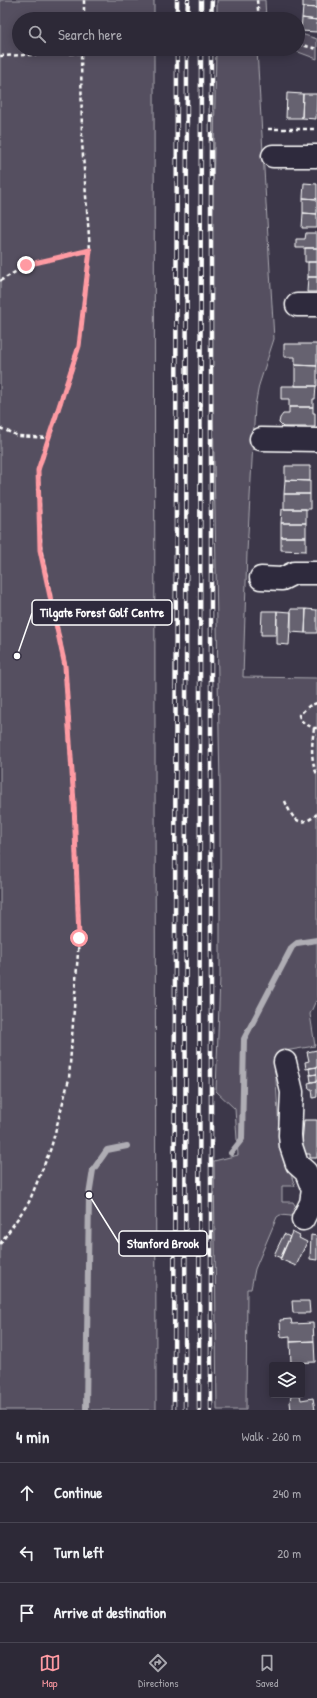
<!DOCTYPE html>
<meta charset="utf-8">
<style>
:root{--surface:#2d2937;--page:#393542;--text:#f1f3f6;--muted:#a7a6ad;--line:#484552;--accent:#ff9aa2}
body{margin:0;font-family:"Patrick Hand",sans-serif;background:var(--page);color:var(--text)}
.controls{position:absolute;right:12px;bottom:12px;display:grid;overflow:hidden;border-radius:4px;box-shadow:0 2px 10px #0003}
.controls button{width:36px;height:36px;display:grid;place-items:center;padding:0;border:0;border-bottom:1px solid var(--line);background:var(--surface);color:var(--text);font:20px sans-serif}
.stop{position:absolute;width:12px;height:12px;margin:-9px;border:3px solid #ff9aa2;border-radius:50%;background:#fff}
.stop.end{background:#ff9aa2;border-color:#fff;box-shadow:0 1px 4px #0008}
.list{margin:0;padding:0;list-style:none}
h2{display:flex;justify-content:space-between;align-items:center;height:52px;margin:0;padding:0 16px;font-size:17px}
h2 small{font-size:13px;font-weight:400;color:var(--muted)}
.list li{display:grid;grid-template-columns:26px 1fr auto;gap:12px;align-items:center;box-sizing:border-box;height:60px;padding:0 16px;border-top:1px solid var(--line)}
.list b{display:block;font-size:15px;white-space:nowrap}
.list em{font-size:13px;font-style:normal;color:var(--muted)}
.icon{flex:none;width:22px;height:22px;fill:none;stroke:currentColor;stroke-width:2;stroke-linecap:round;stroke-linejoin:round}
.map{position:relative;flex:none;width:317px;height:1410px;overflow:hidden}
.search{position:absolute;background:var(--surface);box-shadow:0 2px 10px #0003;left:12px;right:12px;top:12px;height:44px;display:flex;align-items:center;gap:10px;box-sizing:border-box;padding:0 14px;border-radius:22px;color:var(--muted);font-size:15px}
.sheet{height:232px;background:var(--surface)}
nav{display:flex;justify-content:space-around;align-items:center;box-sizing:border-box;height:56px;border-top:1px solid var(--line);background:var(--surface);font-size:11px;color:var(--muted)}
nav a{display:grid;justify-items:center;gap:2px}
nav .on{color:var(--accent)}
.map>svg:first-child{display:block}
.green{fill:#555060;stroke:#aaa8b0}
.lines{fill:none;stroke-linecap:round;stroke-linejoin:round}
.stream{stroke:#afadb4;stroke-width:6}
.building{fill:#666270;stroke:#fff}
.minor-casing{stroke:#fff;stroke-width:25}
.path{stroke:#fff;stroke-width:2.5;stroke-dasharray:4 3;stroke-linecap:butt}
.minor{stroke:#2f2a3d;stroke-width:22}
.rail-casing{stroke:#fff;stroke-width:4.5}
.rail{stroke:#2f2a3d;stroke-width:3;stroke-dasharray:9;stroke-linecap:butt}
.route{stroke:#ff9aa2;stroke-width:5}
.leader{fill:none;stroke:#fff;stroke-width:1.5}
.callout-dot{fill:#fff;stroke:#2f2a3d;stroke-width:1.5}
.callout{fill:#2f2a3d;stroke:#fff;stroke-width:1.5}
.callout-label{font-size:13px;text-anchor:middle;font-weight:bold;fill:#fff}
</style>
<div class="map">
<svg width="317" height="1410" viewBox="0 0 317 1410">
<rect width="100%" height="100%" fill="#3c3749"/>
<filter id="ink" filterUnits="userSpaceOnUse"><feTurbulence type="fractalNoise" baseFrequency=".025" numOctaves="2"/><feDisplacementMap in="SourceGraphic" scale="8" xChannelSelector="R" yChannelSelector="G"/><feConvolveMatrix kernelMatrix="1 2 1 2 8 2 1 2 1" color-interpolation-filters="sRGB"/></filter>
<g filter="url(#ink)">
<path class="green" d="M 0,0 L 154,0 L 154,19 L 19,19 L 19,49 L 154,49 L 156,1410 L 0,1410 Z
M 217,0 L 265,0 L 266,19 L 217,19 Z
M 298,33 L 317,39 L 317,59 L 293,50 L 257,50 L 274,339 L 259,385 L 255,406 L 247,552 L 243,677 L 317,678 L 317,998 L 310,1014 L 315,1046 L 278,1052 L 276,1081 L 279,1129 L 288,1166 L 295,1186 L 282,1186 L 282,1202 L 293,1202 L 296,1207 L 294,1213 L 291,1216 L 280,1215 L 277,1217 L 255,1269 L 251,1289 L 247,1289 L 246,1410 L 217,1410 L 214,1161 L 238,1155 L 235,1109 L 216,1091 L 220,976 L 220,787 L 211,295 L 216,49 L 298,49 Z"/>
<g class="lines">
<path class="stream" d="M 231,1153 L 242,1139 L 244,1039 L 292,947 L 297,943 L 317,940
M 86,1410 L 89,1195 L 93,1170 L 107,1150 L 127,1146"/>
</g>
<path class="building" d="M 303,0 L 317,0 L 317,8 L 303,7 Z
M 303,7 L 317,8 L 317,20 L 302,18 Z
M 302,18 L 317,20 L 317,32 L 301,31 Z
M 287,93 L 303,94 L 302,118 L 286,118 Z
M 303,94 L 317,94 L 316,119 L 302,118 Z
M 304,183 L 317,184 L 317,199 L 303,198 Z
M 303,198 L 317,199 L 317,214 L 303,213 Z
M 303,213 L 317,214 L 317,228 L 302,228 Z
M 306,233 L 317,233 L 317,248 L 296,248 L 296,239 L 305,239 Z
M 305,248 L 317,248 L 317,262 L 305,262 Z
M 308,262 L 317,262 L 317,277 L 308,277 Z
M 308,277 L 317,277 L 317,292 L 307,292 Z
M 284,344 L 317,344 L 317,366 L 295,365 L 295,357 L 284,357 Z
M 295,365 L 317,366 L 317,386 L 295,386 Z
M 281,386 L 316,386 L 315,399 L 313,399 L 313,407 L 289,407 L 289,399 L 281,399 Z
M 289,407 L 313,407 L 313,413 L 315,413 L 315,427 L 283,427 L 279,423 L 280,418 L 283,414 L 289,414 Z
M 285,466 L 310,466 L 310,481 L 285,480 Z
M 285,480 L 310,481 L 310,494 L 284,494 Z
M 284,494 L 310,494 L 310,509 L 284,509 Z
M 282,509 L 306,509 L 306,523 L 281,523 Z
M 281,523 L 306,523 L 306,537 L 281,537 Z
M 281,537 L 306,537 L 306,551 L 281,550 Z
M 291,609 L 306,609 L 305,633 L 291,632 Z
M 306,609 L 317,610 L 317,633 L 305,633 Z
M 262,611 L 277,611 L 276,635 L 261,635 Z
M 277,611 L 291,612 L 289,645 L 277,644 Z
M 317,1050 L 317,1067 L 306,1069 L 305,1062 L 309,1061 L 307,1052 Z
M 317,1067 L 317,1074 L 310,1075 L 309,1068 Z
M 317,1074 L 317,1081 L 311,1082 L 310,1075 Z
M 317,1081 L 317,1097 L 313,1098 L 312,1089 L 309,1089 L 308,1083 Z
M 304,1120 L 317,1120 L 317,1158 L 310,1158 L 310,1154 L 301,1154 Z
M 292,1232 L 300,1236 L 299,1238 L 307,1242 L 296,1266 L 280,1259 Z
M 284,1234 L 290,1237 L 281,1258 L 274,1255 Z
M 311,1235 L 317,1236 L 317,1260 L 310,1259 Z
M 292,1301 L 309,1301 L 310,1313 L 293,1313 Z
M 291,1319 L 292,1324 L 313,1323 L 314,1341 L 290,1342 L 290,1336 L 281,1337 L 280,1320 Z
M 314,1341 L 315,1362 L 291,1363 L 290,1342 Z
M 291,1395 L 300,1395 L 301,1400 L 313,1398 L 315,1410 L 291,1410 L 290,1402 Z"/>
<g class="lines">
<defs>
<path id="minor" d="M 273,156 L 317,156
M 297,305 L 317,305
M 261,439 L 317,440
M 261,578 L 282,579 L 294,573 L 317,573
M 285,1062 L 292,1092 L 290,1135 L 291,1146 L 297,1164 L 306,1172 L 313,1190 L 311,1203 L 303,1219"/>
</defs>
<use href="#minor" class="minor-casing"/>
<path class="path" d="M 84,0 L 84,19
M 257,0 L 259,19
M 298,44 L 317,49
M 0,56 L 80,53
M 268,129 L 317,129
M 0,281 L 27,265 L 90,250
M 0,428 L 18,436 L 49,438
M 317,703 L 309,706 L 299,715 C 301,723 307,725 314,728 L 317,728
M 314,728 C 312,743 310,760 317,774
M 285,801 C 292,818 299,830 317,814
M 0,1244 L 29,1202 L 51,1148 L 69,1079 L 79,938 L 74,803 L 65,666 L 41,550 L 38,471 L 79,346 L 90,250 L 82,142 L 81,49"/>
<use href="#minor" class="minor"/>
<defs>
<path id="rail" d="M 177,19 L 177,0
M 187,19 L 188,0
M 201,19 L 201,0
M 211,19 L 212,0
M 174,1410 L 177,49
M 185,1410 L 187,49
M 199,1410 L 201,49
M 211,1410 L 211,49"/>
</defs>
<use href="#rail" class="rail-casing"/>
<use href="#rail" class="rail"/>
</g>
</g>
<g class="lines" filter="url(#ink)">
<path class="route" d="M 26,265 L 90,250 L 79,346 L 38,470 L 40,550 L 65,666 L 74,803 L 79,938"/>
</g>
<path class="leader" d="M17 656L32 613M89 1195L119 1243"/>
<g class="callout-dot">
<circle cx="17" cy="656" r="4"/>
<circle cx="89" cy="1195" r="4"/>
</g>
<g class="callout">
<rect x="32" y="600" width="140" height="25" rx="4"/>
<rect x="119" y="1231" width="88" height="25" rx="4"/>
</g>
<g class="callout-label">
<text x="102" y="617">Tilgate Forest Golf Centre</text>
<text x="163" y="1248">Stanford Brook</text>
</g>
</svg>
<div class="controls">
<button><svg class="icon" aria-label="layers" viewBox="0 0 24 24"><path d="M12 4l9 5-9 5-9-5zM3 14l9 5 9-5"/></svg></button>
</div>
<div class="stop" style="left:79px;top:938px"></div>
<div class="stop end" style="left:26px;top:265px"></div>
<div class="search"><svg class="icon" aria-label="search" viewBox="0 0 24 24"><circle cx="10" cy="10" r="6"/><path d="M15 15l6 6"/></svg>Search here</div>
</div>
<section class="sheet">
<h2>4 min<small>Walk · 260 m</small></h2>
<ul class="list">
<li><svg class="icon" aria-label="ahead" viewBox="0 0 24 24"><path d="M12 20V5M6 11l6-6 6 6"/></svg><div><b>Continue</b></div><em>240 m</em></li>
<li><svg class="icon" aria-label="left" viewBox="0 0 24 24"><path d="M17 20v-9H6M10 6l-5 5 5 5"/></svg><div><b>Turn left</b></div><em>20 m</em></li>
<li><svg class="icon" aria-label="arrive" viewBox="0 0 24 24"><path d="M6 21V4h12l-3 4 3 4H6"/></svg><div><b>Arrive at destination</b></div></li>
</ul>
</section>
<nav>
<a class="on"><svg class="icon" aria-label="map" viewBox="0 0 24 24"><path d="M3 6l6-2 6 2 6-2v14l-6 2-6-2-6 2zM9 4v14M15 6v14"/></svg>Map</a>
<a><svg class="icon" aria-label="directions" viewBox="0 0 24 24"><path d="M12 3l9 9-9 9-9-9zM9 14v-3h6M13 9l2 2-2 2"/></svg>Directions</a>
<a><svg class="icon" aria-label="saved" viewBox="0 0 24 24"><path d="M7 4h10v16l-5-4-5 4z"/></svg>Saved</a>
</nav>
